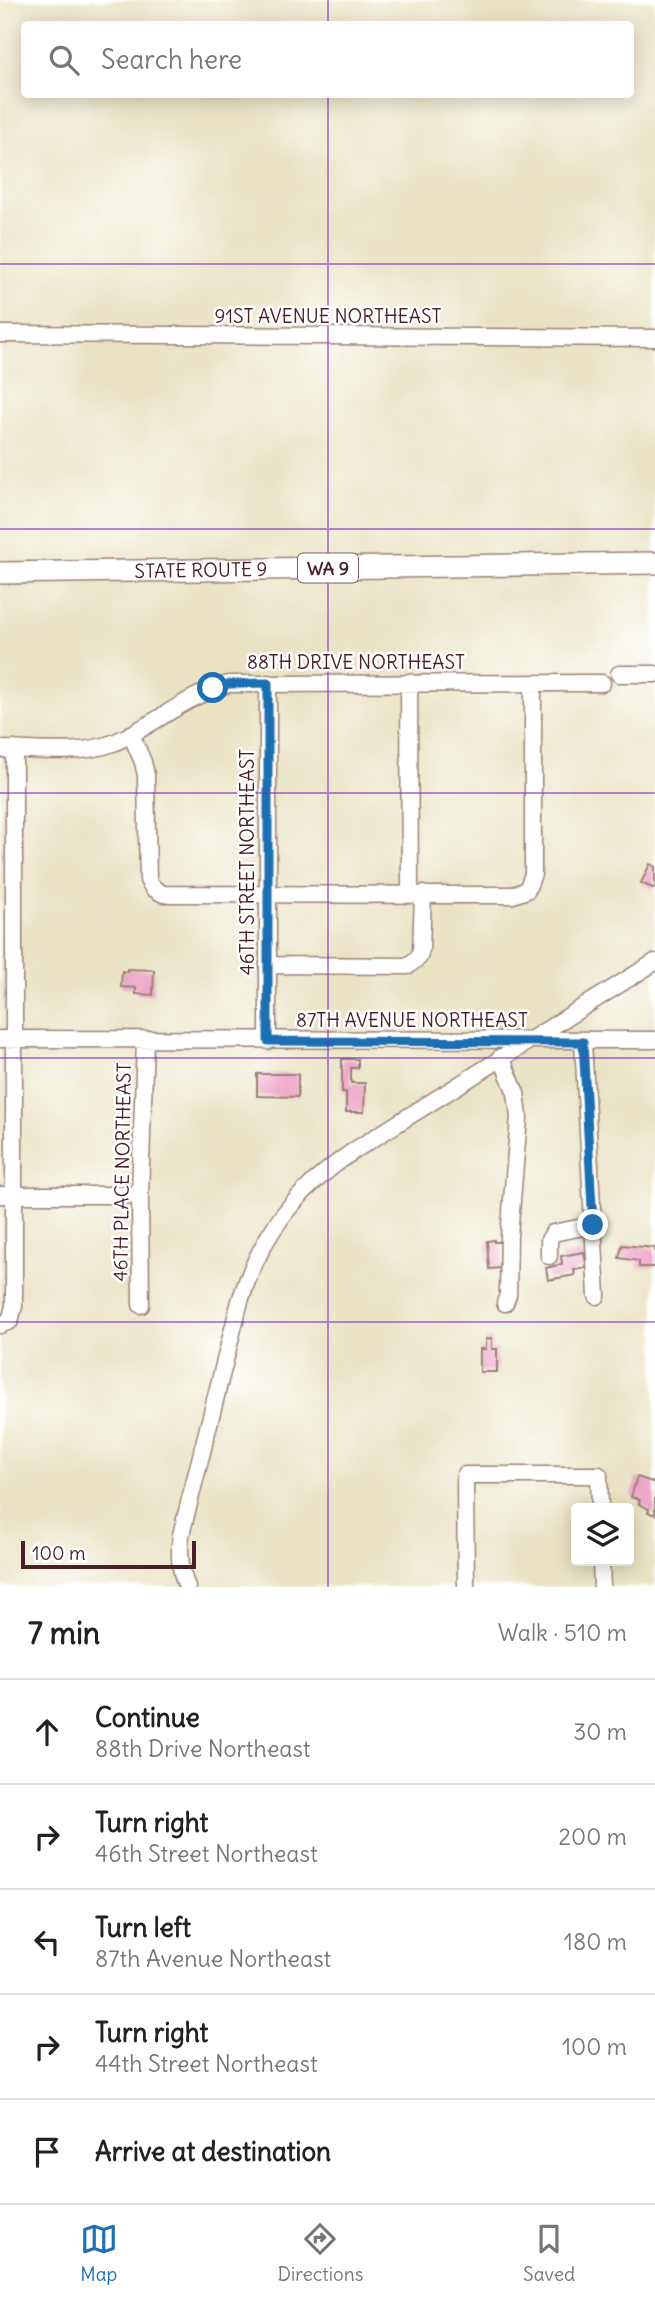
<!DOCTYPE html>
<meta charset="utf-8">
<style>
:root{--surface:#fff;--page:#f6f6f6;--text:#222;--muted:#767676;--line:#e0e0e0;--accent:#1f6fb2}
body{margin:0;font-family:Delius,sans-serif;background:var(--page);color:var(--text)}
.controls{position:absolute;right:21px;bottom:21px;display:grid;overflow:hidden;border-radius:7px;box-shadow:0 4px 18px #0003}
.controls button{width:63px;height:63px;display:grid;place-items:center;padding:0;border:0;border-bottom:2px solid var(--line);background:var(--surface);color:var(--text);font:35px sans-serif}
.scale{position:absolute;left:21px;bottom:18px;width:175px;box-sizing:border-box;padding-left:7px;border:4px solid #4a1f2b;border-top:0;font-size:19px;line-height:24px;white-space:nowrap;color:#4a1f2b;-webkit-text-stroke:5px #fff;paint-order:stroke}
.stop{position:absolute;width:21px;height:21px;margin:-16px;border:5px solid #1f6fb2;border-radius:50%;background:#fff}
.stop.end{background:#1f6fb2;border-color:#fff;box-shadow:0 2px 7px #0008}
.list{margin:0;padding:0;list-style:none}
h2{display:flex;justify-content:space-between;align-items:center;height:91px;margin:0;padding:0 28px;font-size:30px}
h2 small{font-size:23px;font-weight:400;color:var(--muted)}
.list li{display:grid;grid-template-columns:46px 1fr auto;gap:21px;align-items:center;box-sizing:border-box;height:105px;padding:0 28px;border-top:2px solid var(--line)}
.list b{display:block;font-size:26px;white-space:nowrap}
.list p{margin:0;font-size:23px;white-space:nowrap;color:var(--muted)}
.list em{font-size:23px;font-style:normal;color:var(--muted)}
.icon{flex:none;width:38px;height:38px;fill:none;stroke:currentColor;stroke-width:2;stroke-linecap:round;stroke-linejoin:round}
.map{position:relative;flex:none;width:655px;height:1587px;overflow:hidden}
.search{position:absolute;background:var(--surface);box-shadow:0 4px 18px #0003;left:21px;right:21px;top:21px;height:77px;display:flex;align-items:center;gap:18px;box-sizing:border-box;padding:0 24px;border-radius:7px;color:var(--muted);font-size:26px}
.sheet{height:616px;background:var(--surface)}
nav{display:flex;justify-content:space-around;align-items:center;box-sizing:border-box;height:98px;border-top:2px solid var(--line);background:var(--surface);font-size:19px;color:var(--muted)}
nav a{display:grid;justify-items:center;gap:4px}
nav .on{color:var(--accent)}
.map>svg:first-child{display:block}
.building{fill:#eb9fc3}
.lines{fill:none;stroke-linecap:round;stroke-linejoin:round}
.minor-casing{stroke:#9a8177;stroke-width:19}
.major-casing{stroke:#9a8177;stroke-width:24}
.minor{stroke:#fff;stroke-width:16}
.major{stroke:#fff;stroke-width:21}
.route{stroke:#1f6fb2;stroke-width:9}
.grid{fill:none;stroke:#7b2cbf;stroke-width:2;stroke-opacity:0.55}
.labels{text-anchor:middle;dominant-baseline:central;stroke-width:5;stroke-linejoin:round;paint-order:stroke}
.shield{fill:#fff;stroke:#80626b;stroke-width:2}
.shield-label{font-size:18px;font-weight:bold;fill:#4a1f2b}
.street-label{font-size:19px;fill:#4a1f2b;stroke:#fff}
</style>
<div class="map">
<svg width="655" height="1587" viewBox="0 0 655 1587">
<rect width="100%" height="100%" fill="#fff"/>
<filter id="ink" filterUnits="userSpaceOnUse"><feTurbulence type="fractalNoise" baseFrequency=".0143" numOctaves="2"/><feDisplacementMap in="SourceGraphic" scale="14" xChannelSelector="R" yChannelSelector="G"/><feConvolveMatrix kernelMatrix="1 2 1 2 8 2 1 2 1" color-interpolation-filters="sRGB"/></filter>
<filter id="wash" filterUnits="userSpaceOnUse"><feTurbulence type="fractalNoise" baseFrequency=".00686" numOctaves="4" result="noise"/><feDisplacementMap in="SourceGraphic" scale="28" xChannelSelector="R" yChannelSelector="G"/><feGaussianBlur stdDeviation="1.57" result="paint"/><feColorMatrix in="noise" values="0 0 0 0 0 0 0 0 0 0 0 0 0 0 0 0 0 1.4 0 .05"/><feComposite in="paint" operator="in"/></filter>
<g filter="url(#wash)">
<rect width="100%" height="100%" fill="#e9e3c3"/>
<g id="blocks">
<path class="building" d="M 650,864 L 655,867 L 655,889 L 641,883 Z
M 127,969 L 154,970 L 153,995 L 136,994 L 136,988 L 121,987 L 122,971 L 127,972 Z
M 342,1059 L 358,1059 L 358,1068 L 351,1068 L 351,1083 L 365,1083 L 364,1112 L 346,1112 L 346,1092 L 342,1092 Z
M 257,1074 L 298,1074 L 298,1097 L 257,1096 Z
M 494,1240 L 494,1242 L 501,1242 L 503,1268 L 489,1269 L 487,1241 Z
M 622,1245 L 655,1248 L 655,1267 L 639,1267 L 639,1261 L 619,1258 Z
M 584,1252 L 587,1268 L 574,1270 L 575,1275 L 548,1280 L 546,1268 L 562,1264 L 561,1256 Z
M 492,1338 L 492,1349 L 497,1349 L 497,1372 L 480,1372 L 480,1349 L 486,1349 L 486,1339 Z
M 637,1477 L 655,1483 L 655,1515 L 648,1512 L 649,1509 L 639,1504 L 640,1500 L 631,1497 Z"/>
</g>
</g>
<g filter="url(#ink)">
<use href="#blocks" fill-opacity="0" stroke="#9a8177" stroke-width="2"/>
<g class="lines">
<defs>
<path id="minor" d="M 0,334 L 655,338
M 619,674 L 655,674
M 409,682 L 410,894
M 268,683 L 268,1041
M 131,734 L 143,762 L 146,775 L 148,880 L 153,888 L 163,894 L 513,895 L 527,890 L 533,874 L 533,683
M 0,749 C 36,749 79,756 113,743 C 154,726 186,695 229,684 L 602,683
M 269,965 L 408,966 L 419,957 L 421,950 L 423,894
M 0,1039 L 655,1040
M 583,1042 L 597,1296
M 501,1057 L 516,1093 L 519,1117 L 509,1236 L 508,1295 L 505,1303
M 0,1195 L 140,1195
M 549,1256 L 549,1240 L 553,1233 L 593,1225
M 141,1305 L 140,1195 L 145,1040
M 0,1325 L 10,1321 L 14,1306 L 14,749
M 601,1561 L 602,1587
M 187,1587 C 179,1570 179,1553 181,1535 L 240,1301 C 262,1232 295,1191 355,1150 L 655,962
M 466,1587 L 465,1475 L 599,1475 L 600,1508"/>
<g id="major">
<path id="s1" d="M 0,573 L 655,563"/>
</g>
</defs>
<use href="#minor" class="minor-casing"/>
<use href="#major" class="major-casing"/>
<use href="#minor" class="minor"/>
<use href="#major" class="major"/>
</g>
</g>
<g class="lines" filter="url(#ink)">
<path class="route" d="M 213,688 L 229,684 L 268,683 L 268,1041 L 583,1042 L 593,1225"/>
</g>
<path class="grid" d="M 328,0 L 328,24M 328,94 L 328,1587M 0,264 L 655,264M 0,529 L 655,529M 0,793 L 655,793M 0,1058 L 655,1058M 0,1322 L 655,1322"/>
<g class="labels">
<rect class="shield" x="298" y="553.5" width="60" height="29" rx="5"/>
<g class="shield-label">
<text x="328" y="568">WA 9</text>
</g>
<g class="street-label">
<text x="328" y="316">91ST AVENUE NORTHEAST</text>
<text stroke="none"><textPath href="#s1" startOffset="201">STATE ROUTE 9</textPath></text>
<text x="356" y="662">88TH DRIVE NORTHEAST</text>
<text transform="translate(247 862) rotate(-90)">46TH STREET NORTHEAST</text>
<text x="412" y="1020">87TH AVENUE NORTHEAST</text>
<text transform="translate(122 1172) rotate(-89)">46TH PLACE NORTHEAST</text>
</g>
</g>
</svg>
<div class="controls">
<button><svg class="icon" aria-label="layers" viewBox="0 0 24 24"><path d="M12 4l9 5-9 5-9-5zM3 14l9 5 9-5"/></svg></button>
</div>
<div class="scale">100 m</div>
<div class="stop" style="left:213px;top:688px"></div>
<div class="stop end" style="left:593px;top:1225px"></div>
<div class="search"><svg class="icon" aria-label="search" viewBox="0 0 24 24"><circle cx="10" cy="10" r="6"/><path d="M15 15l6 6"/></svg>Search here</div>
</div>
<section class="sheet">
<h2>7 min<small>Walk · 510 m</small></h2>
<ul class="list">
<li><svg class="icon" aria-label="ahead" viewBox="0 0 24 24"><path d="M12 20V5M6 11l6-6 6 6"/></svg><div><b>Continue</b><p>88th Drive Northeast</p></div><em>30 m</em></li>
<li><svg class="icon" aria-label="right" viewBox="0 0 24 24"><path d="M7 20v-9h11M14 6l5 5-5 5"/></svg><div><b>Turn right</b><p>46th Street Northeast</p></div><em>200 m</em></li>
<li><svg class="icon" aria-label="left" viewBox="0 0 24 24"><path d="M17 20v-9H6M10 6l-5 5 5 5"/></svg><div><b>Turn left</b><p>87th Avenue Northeast</p></div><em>180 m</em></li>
<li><svg class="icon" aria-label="right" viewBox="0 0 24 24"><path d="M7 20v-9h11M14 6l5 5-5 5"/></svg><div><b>Turn right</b><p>44th Street Northeast</p></div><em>100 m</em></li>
<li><svg class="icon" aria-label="arrive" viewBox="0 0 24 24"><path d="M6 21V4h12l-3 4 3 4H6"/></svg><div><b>Arrive at destination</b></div></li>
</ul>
</section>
<nav>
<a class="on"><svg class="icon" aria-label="map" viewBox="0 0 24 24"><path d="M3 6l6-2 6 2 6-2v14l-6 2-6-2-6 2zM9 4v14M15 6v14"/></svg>Map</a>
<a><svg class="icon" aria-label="directions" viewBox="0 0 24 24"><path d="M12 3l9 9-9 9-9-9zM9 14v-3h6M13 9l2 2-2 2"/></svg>Directions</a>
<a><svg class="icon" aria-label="saved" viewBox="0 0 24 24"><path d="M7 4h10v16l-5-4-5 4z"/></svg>Saved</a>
</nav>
